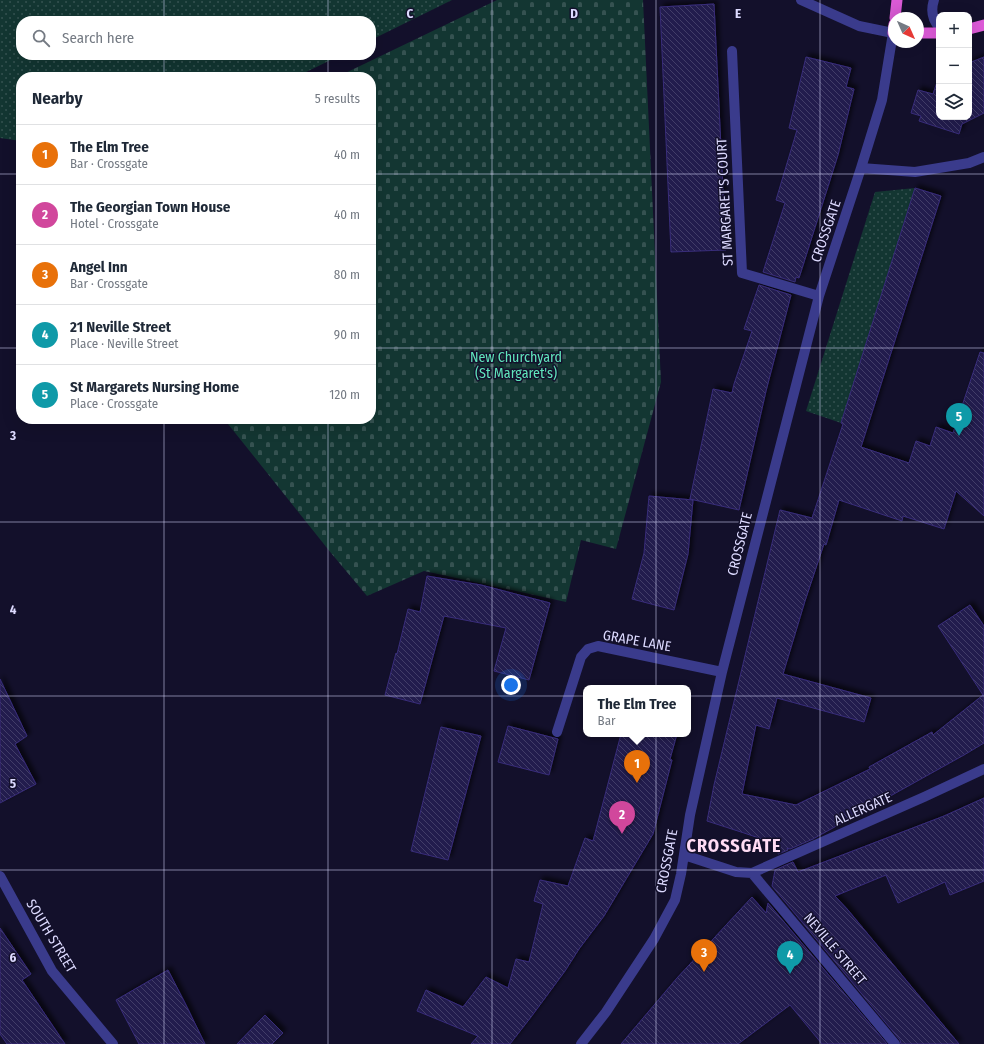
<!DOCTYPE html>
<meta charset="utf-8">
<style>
:root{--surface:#fff;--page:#f6f6f7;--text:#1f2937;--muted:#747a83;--line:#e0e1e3;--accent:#d93025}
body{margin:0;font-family:"Fira Sans Condensed",sans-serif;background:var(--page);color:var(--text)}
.controls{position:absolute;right:12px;top:12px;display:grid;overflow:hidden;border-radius:8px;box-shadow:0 4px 16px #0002}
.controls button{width:36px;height:36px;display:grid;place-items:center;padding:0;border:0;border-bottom:1px solid var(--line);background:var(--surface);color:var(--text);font:20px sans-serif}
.compass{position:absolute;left:888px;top:12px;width:36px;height:36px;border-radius:50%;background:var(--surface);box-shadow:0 4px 16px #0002;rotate:135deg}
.you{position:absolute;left:511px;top:685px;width:14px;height:14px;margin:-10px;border:3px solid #fff;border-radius:50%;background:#1a73e8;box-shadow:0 0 0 6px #1a73e833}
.badge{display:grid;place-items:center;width:26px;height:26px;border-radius:50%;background:var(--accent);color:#fff;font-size:13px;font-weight:700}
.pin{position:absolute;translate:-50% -33px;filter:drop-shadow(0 1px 2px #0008)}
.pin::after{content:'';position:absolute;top:21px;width:14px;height:12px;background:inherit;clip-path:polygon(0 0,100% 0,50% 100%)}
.popup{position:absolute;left:583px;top:685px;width:108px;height:52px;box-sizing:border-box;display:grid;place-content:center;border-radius:8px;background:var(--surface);filter:drop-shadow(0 1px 3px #0005);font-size:13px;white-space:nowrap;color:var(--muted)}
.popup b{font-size:15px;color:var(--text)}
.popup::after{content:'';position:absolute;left:50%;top:100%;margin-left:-8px;border:8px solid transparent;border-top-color:var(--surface)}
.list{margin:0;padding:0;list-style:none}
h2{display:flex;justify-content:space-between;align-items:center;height:52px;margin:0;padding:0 16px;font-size:17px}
h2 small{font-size:13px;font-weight:400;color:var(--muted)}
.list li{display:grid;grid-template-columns:26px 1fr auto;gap:12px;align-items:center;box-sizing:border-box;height:60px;padding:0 16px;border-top:1px solid var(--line)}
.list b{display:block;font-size:15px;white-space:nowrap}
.list p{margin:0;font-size:13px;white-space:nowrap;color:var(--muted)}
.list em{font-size:13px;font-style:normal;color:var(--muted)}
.icon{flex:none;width:22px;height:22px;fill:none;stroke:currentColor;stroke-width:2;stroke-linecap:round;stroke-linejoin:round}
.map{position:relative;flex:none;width:984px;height:1044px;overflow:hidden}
.search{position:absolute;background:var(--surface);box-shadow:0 4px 16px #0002;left:16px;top:16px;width:360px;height:44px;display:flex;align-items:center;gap:10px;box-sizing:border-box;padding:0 14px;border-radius:16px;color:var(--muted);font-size:15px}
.panel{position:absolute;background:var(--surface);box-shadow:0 4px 16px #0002;left:16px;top:72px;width:360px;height:352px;border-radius:16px}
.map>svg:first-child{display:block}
.cemetery{fill:url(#cemetery-stones)}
.garden{fill:url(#garden-dots)}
.building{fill:url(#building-back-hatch);stroke:#382d7a;filter:url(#shadow)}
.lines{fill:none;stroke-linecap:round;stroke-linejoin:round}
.minor{stroke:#3a3b8c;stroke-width:10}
.tertiary{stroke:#3a3b8c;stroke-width:10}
.trunk{stroke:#dd5bd8;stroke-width:11}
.grid{fill:none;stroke:#dddaff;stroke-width:1;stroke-opacity:0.55}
.labels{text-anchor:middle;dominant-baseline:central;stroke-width:3;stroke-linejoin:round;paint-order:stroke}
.street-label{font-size:14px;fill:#dddaff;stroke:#13102b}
.park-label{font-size:14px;fill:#60e5bc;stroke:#13102b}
.district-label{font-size:18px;font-weight:bold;letter-spacing:1px;fill:#ffdcf4;stroke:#13102b}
.grid-label{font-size:13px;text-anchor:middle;font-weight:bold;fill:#dddaff;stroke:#13102b;stroke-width:3;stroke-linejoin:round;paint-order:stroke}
</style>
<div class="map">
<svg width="984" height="1044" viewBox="0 0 984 1044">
<defs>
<pattern id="cemetery-stones" width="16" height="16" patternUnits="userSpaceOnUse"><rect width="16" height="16" fill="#133632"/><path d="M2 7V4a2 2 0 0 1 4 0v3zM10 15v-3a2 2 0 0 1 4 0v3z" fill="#355251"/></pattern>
<pattern id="garden-dots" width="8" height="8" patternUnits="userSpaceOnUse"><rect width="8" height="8" fill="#133632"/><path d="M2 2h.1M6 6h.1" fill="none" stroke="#355251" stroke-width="1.8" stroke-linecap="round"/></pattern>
<pattern id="building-back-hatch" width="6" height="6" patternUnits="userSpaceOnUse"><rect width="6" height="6" fill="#231b4d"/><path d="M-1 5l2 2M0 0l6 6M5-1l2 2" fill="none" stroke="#423c68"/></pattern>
<filter id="shadow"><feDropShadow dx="3.5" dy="-3.5" stdDeviation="2" flood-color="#0009"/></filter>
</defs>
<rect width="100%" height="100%" fill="#13102b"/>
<path class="cemetery" d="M 497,0 L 643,0 L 661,382 L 616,549 L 581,540 L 566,602 L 424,571 L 367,596 L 331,553 L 224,419 L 371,419 L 371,77 L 337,77 Z"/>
<path class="garden" d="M 0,0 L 452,0 L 371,40 L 371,21 L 21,21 L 21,55 L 341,55 L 296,77 L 21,77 L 21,141 L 0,138 Z
M 915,188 L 841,423 L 806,411 L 875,192 Z"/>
<path class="building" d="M 714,4 L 726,250 L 671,252 L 660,7 Z
M 806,57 L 851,68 L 846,87 L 854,89 L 838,155 L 799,278 L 796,277 L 795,282 L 763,272 L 785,203 L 776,200 L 797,130 L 789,128 Z
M 984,57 L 984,113 L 962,124 L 959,134 L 919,121 L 921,116 L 911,113 L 918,90 L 933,94 L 939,76 L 939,117 L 969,117 L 969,63 Z
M 915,188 L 941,196 L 861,447 L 909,463 L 916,441 L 930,446 L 936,427 L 953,433 L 980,352 L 984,353 L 984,516 L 956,491 L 944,529 L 903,516 L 902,521 L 839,500 L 826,545 L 824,544 L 805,601 L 783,674 L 871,698 L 864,722 L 777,698 L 769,729 L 756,725 L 742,794 L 796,805 L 870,769 L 869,767 L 932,732 L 933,735 L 983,695 L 938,626 L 970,605 L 984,626 L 984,743 L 964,755 L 813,839 L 790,849 L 787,848 L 788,850 L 778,854 L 780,845 L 744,833 L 707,821 L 714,785 L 780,510 L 812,518 L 843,424 L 841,423 Z
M 759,285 L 791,295 L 766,391 L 739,510 L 690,499 L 713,389 L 732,393 L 734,384 L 752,331 L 744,329 Z
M 649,496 L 693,500 L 688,554 L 674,610 L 632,599 L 644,553 Z
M 427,576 L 481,585 L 550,603 L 529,680 L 494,671 L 506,628 L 444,616 L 420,704 L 385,695 L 396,653 L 397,654 L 408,609 L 420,612 Z
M 0,679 L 27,736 L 15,744 L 36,784 L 0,803 Z
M 508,726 L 558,739 L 549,775 L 498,762 Z
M 441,727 L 481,736 L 448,860 L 411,851 Z
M 621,734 L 677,734 L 670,759 L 672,760 L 653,834 L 604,916 L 579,949 L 565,971 L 531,1017 L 510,1044 L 471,1044 L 478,1036 L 417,1011 L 426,990 L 463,1007 L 486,977 L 508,988 L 516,959 L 529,962 L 543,904 L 534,901 L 540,880 L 568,886 L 585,838 L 593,841 Z
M 984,798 L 984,881 L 950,895 L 945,882 L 898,903 L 886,875 L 835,896 L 848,910 L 959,1044 L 901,1044 L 900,1040 L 772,886 L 775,870 L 793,862 L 798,872 L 944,816 Z
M 752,897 L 766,913 L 768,903 L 887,1044 L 822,1044 L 790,1005 L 738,1044 L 621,1044 L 677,978 Z
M 0,928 L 31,974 L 22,980 L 65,1044 L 7,1044 L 0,1034 Z
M 168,970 L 185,1003 L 205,1044 L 139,1044 L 116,1000 Z
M 265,1015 L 283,1033 L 272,1044 L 237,1044 Z"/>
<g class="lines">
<path class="minor" d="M 934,0 C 931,9 932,19 939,27
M 732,51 L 742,273 L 819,296
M 861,168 L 915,172 L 969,163 L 984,157
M 557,732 L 581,657 L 588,649 L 598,646 L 722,672
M 684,855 L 736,872 L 752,873 L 924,797 L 984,769
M 752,873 L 895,1044
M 0,876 L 52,971 L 113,1044
M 581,1044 L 606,1012 L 654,939 L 675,900 L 681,874 L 690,815 L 722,672 L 819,296 L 861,168 L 882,100 L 893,33"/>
<path class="tertiary" d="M 801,0 L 859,26 L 893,33"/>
<path class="trunk" d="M 895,18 L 897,0
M 894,24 L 893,33 L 894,33
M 969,29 L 984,25
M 918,33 L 939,33"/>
</g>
<path class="grid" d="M 164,0 L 164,21M 328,0 L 328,21M 492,0 L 492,1044M 656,0 L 656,1044M 820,0 L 820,1044M 164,55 L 164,77M 328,55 L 328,77M 0,174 L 21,174M 371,174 L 984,174M 0,348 L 21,348M 371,348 L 984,348M 164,419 L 164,1044M 328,419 L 328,1044M 0,522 L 984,522M 0,696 L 984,696M 0,870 L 984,870"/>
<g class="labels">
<g class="street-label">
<text transform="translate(725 202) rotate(-93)">ST MARGARET'S COURT</text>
<text transform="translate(826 231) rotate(-71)">CROSSGATE</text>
<text transform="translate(740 544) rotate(-76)">CROSSGATE</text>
<text transform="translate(637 641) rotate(10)">GRAPE LANE</text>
<text transform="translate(863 809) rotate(-24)">ALLERGATE</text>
<text transform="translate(667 861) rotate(-79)">CROSSGATE</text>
<text transform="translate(51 936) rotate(59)">SOUTH STREET</text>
<text transform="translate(835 949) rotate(50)">NEVILLE STREET</text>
</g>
<g class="park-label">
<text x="516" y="357">New Churchyard<tspan x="516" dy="16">(St Margaret's)</tspan></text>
</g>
<g class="district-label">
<text x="734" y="846">CROSSGATE</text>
</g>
</g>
<g class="grid-label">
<text x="410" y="18">C</text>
<text x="574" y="18">D</text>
<text x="738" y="18">E</text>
<text x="13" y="440">3</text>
<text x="13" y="614">4</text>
<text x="13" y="788">5</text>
<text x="13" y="962">6</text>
</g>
</svg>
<div class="controls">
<button>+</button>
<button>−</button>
<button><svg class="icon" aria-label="layers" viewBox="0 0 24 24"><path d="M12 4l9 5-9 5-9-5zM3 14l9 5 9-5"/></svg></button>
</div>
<svg class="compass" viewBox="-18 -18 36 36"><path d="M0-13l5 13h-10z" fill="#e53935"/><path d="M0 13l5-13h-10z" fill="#747a83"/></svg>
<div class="you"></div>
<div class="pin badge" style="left:637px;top:783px;background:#e8710a">1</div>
<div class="popup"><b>The Elm Tree</b>Bar</div>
<div class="pin badge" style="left:622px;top:834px;background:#d1479c">2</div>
<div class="pin badge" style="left:704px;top:972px;background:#e8710a">3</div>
<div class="pin badge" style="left:790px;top:974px;background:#0f9aa8">4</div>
<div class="pin badge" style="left:959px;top:436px;background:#0f9aa8">5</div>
<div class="search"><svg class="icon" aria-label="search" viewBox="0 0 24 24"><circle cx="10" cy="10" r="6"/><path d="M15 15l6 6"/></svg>Search here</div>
<section class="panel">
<h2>Nearby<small>5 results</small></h2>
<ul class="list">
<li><span class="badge" style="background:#e8710a">1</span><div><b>The Elm Tree</b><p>Bar · Crossgate</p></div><em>40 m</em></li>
<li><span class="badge" style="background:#d1479c">2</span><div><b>The Georgian Town House</b><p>Hotel · Crossgate</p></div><em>40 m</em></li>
<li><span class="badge" style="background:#e8710a">3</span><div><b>Angel Inn</b><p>Bar · Crossgate</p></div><em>80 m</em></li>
<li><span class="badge" style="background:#0f9aa8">4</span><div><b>21 Neville Street</b><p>Place · Neville Street</p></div><em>90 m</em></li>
<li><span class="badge" style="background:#0f9aa8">5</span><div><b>St Margarets Nursing Home</b><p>Place · Crossgate</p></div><em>120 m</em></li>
</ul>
</section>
</div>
